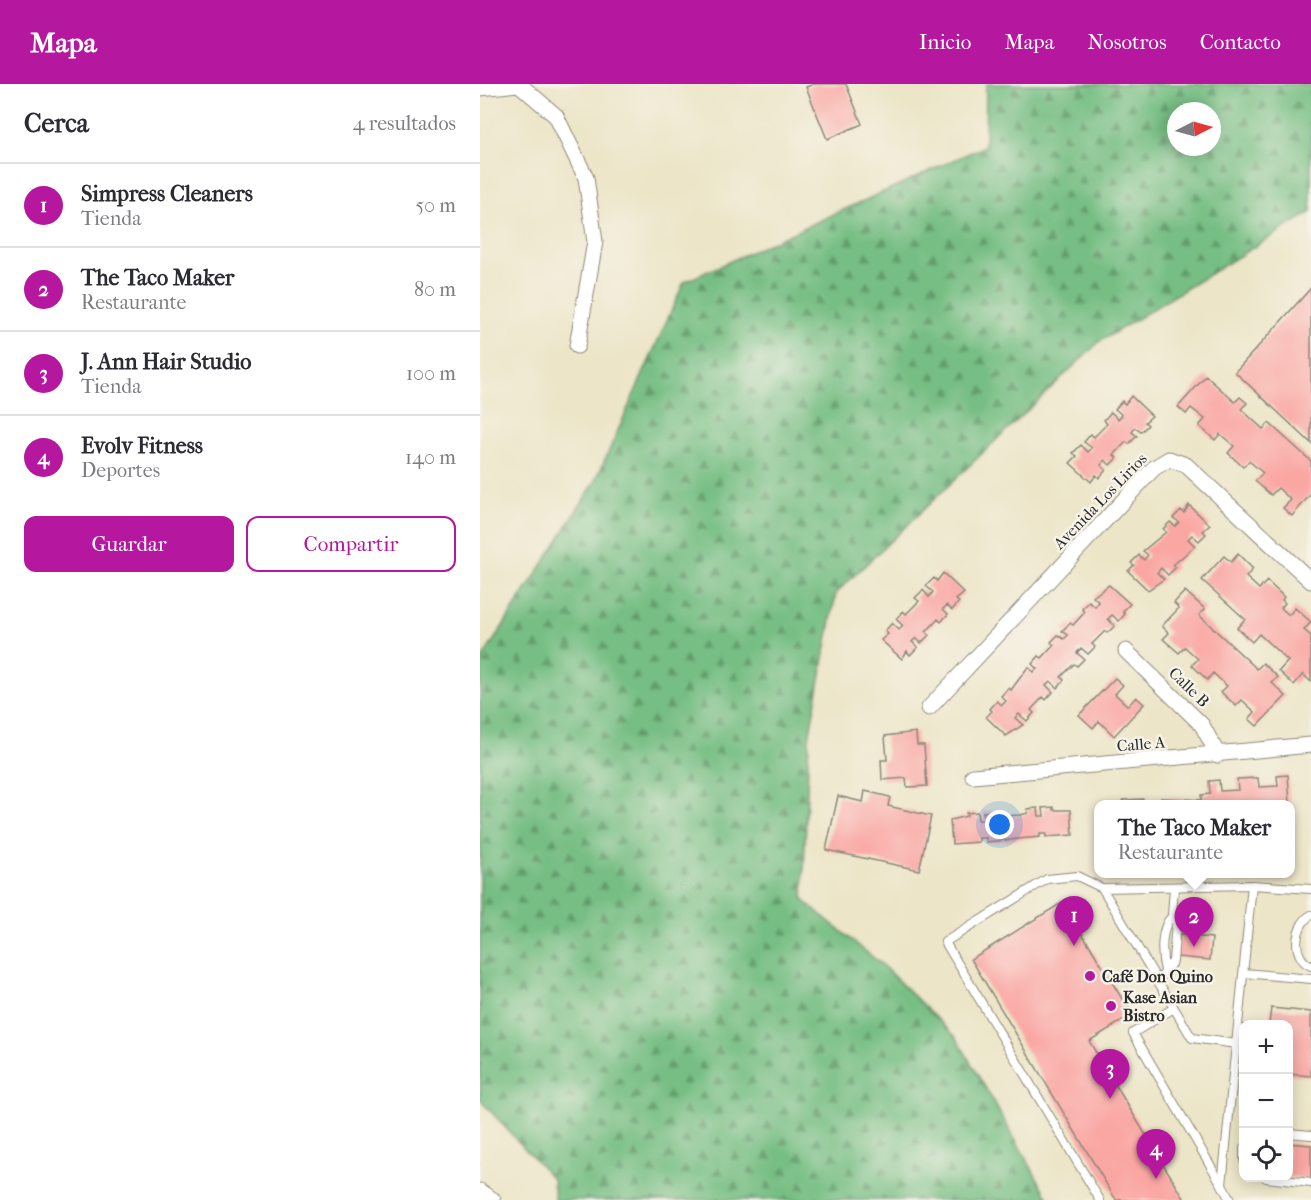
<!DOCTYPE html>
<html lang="es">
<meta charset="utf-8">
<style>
:root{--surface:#fff;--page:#f7f7f7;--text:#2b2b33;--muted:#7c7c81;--line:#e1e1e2;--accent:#b5179e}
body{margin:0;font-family:"IM FELL French Canon",serif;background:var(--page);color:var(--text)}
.controls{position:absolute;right:18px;bottom:18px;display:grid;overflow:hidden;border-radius:12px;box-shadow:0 3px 15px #0003}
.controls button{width:54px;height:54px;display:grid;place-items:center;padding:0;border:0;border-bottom:2px solid var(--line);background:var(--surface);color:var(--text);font:30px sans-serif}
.compass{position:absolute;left:687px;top:18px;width:54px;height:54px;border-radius:50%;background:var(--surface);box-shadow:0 3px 15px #0003;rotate:84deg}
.you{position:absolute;left:520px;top:741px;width:21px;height:21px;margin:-15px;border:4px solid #fff;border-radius:50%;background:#1a73e8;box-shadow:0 0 0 9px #1a73e833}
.badge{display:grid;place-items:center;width:39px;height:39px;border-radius:50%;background:var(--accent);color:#fff;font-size:20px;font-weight:700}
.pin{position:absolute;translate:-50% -50px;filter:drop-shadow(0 2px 3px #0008)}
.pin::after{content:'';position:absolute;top:32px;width:21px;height:18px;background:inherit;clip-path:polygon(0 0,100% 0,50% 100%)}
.popup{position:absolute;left:614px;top:716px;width:201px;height:78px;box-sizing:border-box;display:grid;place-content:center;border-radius:12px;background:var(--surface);filter:drop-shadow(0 2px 4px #0005);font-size:20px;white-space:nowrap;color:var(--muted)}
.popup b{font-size:22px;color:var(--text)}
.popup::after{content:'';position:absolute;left:50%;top:100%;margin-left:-12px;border:12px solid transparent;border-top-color:var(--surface)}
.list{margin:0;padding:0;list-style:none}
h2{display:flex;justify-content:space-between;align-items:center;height:78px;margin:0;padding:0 24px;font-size:26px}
h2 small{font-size:20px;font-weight:400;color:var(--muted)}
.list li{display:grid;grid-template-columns:39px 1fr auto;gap:18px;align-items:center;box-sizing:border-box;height:84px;padding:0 24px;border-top:2px solid var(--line)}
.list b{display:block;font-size:22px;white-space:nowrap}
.list p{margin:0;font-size:20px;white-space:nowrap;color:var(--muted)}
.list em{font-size:20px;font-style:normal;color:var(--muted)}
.actions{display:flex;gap:12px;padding:18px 24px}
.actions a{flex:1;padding:14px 0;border:2px solid var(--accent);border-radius:12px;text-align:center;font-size:21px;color:var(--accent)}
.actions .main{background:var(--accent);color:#fff}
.icon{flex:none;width:33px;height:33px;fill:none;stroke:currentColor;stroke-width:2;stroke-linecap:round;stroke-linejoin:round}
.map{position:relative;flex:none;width:831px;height:1116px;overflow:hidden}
header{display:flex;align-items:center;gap:36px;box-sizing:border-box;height:84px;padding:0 30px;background:var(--accent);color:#fff}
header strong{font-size:28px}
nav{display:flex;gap:33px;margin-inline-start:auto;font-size:21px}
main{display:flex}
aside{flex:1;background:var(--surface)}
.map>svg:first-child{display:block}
.forest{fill:url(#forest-firs);stroke:#507457;stroke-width:1.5;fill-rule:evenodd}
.building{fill:#faa6a3}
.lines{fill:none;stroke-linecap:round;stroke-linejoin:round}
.lane-casing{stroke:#8c8879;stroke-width:10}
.street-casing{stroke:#8c8879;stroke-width:17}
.lane{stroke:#fff;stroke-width:8}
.street{stroke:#fff;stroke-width:15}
.poi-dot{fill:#b5179e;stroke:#f7f3e8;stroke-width:2}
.labels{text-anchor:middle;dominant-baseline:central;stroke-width:5;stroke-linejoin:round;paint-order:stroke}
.street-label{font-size:16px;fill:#2b2b2b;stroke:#f7f3e8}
.poi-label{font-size:16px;font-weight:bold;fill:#2b2b2b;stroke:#f7f3e8;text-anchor:start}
</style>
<header>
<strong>Mapa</strong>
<nav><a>Inicio</a><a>Mapa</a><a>Nosotros</a><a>Contacto</a></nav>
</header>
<main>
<aside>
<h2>Cerca<small>4 resultados</small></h2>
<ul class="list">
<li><span class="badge">1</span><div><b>Simpress Cleaners</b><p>Tienda</p></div><em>50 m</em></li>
<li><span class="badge">2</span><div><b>The Taco Maker</b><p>Restaurante</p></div><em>80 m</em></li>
<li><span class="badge">3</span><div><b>J. Ann Hair Studio</b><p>Tienda</p></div><em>100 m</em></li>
<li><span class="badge">4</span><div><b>Evolv Fitness</b><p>Deportes</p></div><em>140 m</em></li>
</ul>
<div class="actions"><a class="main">Guardar</a><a>Compartir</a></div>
</aside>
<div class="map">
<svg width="831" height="1116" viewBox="0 0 831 1116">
<defs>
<pattern id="forest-firs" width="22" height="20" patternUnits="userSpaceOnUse" patternTransform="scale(1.5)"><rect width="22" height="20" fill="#76be83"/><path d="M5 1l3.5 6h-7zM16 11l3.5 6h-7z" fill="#619b6b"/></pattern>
</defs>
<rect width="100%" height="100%" fill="#f7f3e8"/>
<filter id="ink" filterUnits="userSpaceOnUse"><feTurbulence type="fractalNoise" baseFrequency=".0167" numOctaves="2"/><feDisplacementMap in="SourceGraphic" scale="12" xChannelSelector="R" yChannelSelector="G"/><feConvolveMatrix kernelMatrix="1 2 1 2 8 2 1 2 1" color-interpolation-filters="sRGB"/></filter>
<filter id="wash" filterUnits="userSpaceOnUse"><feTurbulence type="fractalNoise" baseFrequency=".008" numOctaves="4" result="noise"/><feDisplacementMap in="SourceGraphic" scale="24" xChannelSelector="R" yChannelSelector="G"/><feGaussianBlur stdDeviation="1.35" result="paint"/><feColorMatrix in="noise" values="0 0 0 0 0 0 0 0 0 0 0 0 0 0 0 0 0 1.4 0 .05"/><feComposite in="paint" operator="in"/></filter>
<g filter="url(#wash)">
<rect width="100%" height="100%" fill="#ece5c7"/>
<path class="forest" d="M 506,0 L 831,0 L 831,128 L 619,258 L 356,509 L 329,654 L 323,816 L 401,880 L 476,953 L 570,1116 L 75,1116 L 73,1095 L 0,1016 L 0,578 L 115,398 L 204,198 L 505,62 ZM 696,27 L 732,27 L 732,63 L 696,63 Z"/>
<g id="blocks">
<path class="building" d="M 334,0 L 366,0 L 382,40 L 347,55 L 326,3 Z
M 831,204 L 831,359 L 755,288 Z
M 726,292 L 755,318 L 760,313 L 767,319 L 761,325 L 783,345 L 789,339 L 831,377 L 831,410 L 812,432 L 803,424 L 811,416 L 798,404 L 791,411 L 775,397 L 783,389 L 769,377 L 763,383 L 748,369 L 754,362 L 740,350 L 735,356 L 719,342 L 725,335 L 711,324 L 706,330 L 698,323 Z
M 651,312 L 672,332 L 665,338 L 668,341 L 661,348 L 655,344 L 652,348 L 657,352 L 649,360 L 646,358 L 634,371 L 637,374 L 630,381 L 625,376 L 621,381 L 626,386 L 619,394 L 616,391 L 611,398 L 590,379 L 597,372 L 593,369 L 601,361 L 608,368 L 612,364 L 604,358 L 611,350 L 614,353 L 627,340 L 624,336 L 631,328 L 638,335 L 642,331 L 635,325 L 642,317 L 645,320 Z
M 709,421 L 730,441 L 723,447 L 726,450 L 719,457 L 712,451 L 708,455 L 715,462 L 693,481 L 696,483 L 688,491 L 681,484 L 677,489 L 684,495 L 668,506 L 648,487 L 654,481 L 651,479 L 659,471 L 664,476 L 668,471 L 663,467 L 686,448 L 683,445 L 690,438 L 695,442 L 699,438 L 693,434 L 701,426 L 704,429 Z
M 758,470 L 773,485 L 766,493 L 779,505 L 787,497 L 804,513 L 802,516 L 805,519 L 801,524 L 809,531 L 815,524 L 831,538 L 824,546 L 831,552 L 831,598 L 823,590 L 814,601 L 799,587 L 808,577 L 779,550 L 772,558 L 757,544 L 765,535 L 722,496 L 744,472 L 751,478 Z
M 463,489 L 484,509 L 476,516 L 479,518 L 472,526 L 467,521 L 463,525 L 468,530 L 461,538 L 458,535 L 446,548 L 449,551 L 441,559 L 436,554 L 432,558 L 438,563 L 430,571 L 427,567 L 422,575 L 401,556 L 408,550 L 405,547 L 412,539 L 419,546 L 423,542 L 416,535 L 423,527 L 426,530 L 439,517 L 435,514 L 443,506 L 449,513 L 453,508 L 446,502 L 454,494 L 457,497 Z
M 629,501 L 650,520 L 643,527 L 645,530 L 639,537 L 632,531 L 628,535 L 635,542 L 627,549 L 625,547 L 612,560 L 615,563 L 608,570 L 601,564 L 597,569 L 604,575 L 597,582 L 594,580 L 581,593 L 584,596 L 577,604 L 570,597 L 566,601 L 573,608 L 566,616 L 563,613 L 551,626 L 554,629 L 547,637 L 539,630 L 535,634 L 543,641 L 526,652 L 506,633 L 512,627 L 510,625 L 517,617 L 522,621 L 526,617 L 521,612 L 529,604 L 531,606 L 548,583 L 553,588 L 557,585 L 552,580 L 559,572 L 562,574 L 574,561 L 571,558 L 578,551 L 584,555 L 588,551 L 582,547 L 590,539 L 593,541 L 605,528 L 602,525 L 609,518 L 615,523 L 619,518 L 613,513 Z
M 705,507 L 725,525 L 719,531 L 777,585 L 783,579 L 798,593 L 792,599 L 806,612 L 777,642 L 769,635 L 775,628 L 762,616 L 756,622 L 741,608 L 747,602 L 733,589 L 727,596 L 712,581 L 718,575 L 705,563 L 699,569 L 683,555 L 689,549 L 682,542 L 699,524 L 694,519 Z
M 635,594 L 643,601 L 635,610 L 648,622 L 656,613 L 664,620 L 634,652 L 619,637 L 613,644 L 599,631 Z
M 436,648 L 437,661 L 444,661 L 447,702 L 427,703 L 426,694 L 402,696 L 401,676 L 407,676 L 405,652 Z
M 808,691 L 810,720 L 672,720 L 681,718 L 681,714 L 721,716 L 721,711 L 730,710 L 729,697 L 739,696 L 740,707 L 758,706 L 757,695 L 778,694 L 779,703 L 798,702 L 797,692 Z
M 385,707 L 410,713 L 408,722 L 451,732 L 439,786 L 346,766 L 358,712 L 383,718 Z
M 663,715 L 663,720 L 644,720 L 643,716 Z
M 574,723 L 574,726 L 591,726 L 593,751 L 566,753 L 566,750 L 560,750 L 560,753 L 506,758 L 506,754 L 499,754 L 499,758 L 472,760 L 470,736 L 487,732 L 486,729 L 497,728 L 498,736 L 504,736 L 503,728 L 514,727 L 514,731 L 522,732 L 540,731 L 548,729 L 547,725 L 558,724 L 559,732 L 564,732 L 563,724 Z
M 583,818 L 652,931 L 609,957 L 705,1116 L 636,1116 L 491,875 Z
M 699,851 L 732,854 L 730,876 L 697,873 Z
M 791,924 L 831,928 L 831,992 L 808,990 L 808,940 L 789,940 Z
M 808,1059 L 831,1061 L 831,1095 L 808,1093 Z"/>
</g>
</g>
<g filter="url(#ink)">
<use href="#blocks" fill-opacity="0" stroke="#8c8879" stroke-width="1.5"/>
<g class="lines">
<defs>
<path id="lane" d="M 831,831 C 814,841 811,874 831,882
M 685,887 C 681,871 680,844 692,832
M 764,889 L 831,895
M 678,898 L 693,877 L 696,839 L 692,832 L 694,803
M 694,924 L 653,949 L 742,1101
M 757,960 L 712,954 L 622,804 L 772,801
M 808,1049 L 831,1051
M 764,1064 L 764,1076
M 786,1094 L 831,1099
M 620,1116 L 465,858 L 567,795 L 597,792 L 622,804
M 750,1116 L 742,1101 L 772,801 L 831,805"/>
<path id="street" d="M 39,0 L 76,32 L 106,94 L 115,158 L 97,262
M 0,4 L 38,0
M 646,567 L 722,641 L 738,671
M 449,624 L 674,384 L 689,375 L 706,381 L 831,497
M 493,692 L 831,661
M 0,1107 L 13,1116"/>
</defs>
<use href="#lane" class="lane-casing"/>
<use href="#street" class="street-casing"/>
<use href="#lane" class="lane"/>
<use href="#street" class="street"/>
</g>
</g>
<g class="poi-dot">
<circle cx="610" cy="892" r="6"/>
<circle cx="631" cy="922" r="6"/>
</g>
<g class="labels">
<g class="street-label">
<text transform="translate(620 417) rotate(-46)">Avenida Los Lirios</text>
<text transform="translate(709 603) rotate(44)">Calle B</text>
<text transform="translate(661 660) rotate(-5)">Calle A</text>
</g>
<g class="poi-label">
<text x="622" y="892">Café Don Quino</text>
<text x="643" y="913">Kase Asian<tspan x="643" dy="18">Bistro</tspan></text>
</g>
</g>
</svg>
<div class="controls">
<button>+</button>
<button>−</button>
<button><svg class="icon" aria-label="locate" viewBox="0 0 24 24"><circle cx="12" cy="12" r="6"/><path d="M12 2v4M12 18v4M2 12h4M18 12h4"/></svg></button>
</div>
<svg class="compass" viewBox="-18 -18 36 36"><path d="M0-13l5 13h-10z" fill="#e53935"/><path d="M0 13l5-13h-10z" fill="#7c7c81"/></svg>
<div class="you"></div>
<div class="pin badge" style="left:594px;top:862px">1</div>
<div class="pin badge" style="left:714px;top:863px">2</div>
<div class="popup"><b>The Taco Maker</b>Restaurante</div>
<div class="pin badge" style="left:630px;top:1015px">3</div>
<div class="pin badge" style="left:676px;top:1095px">4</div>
</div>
</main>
